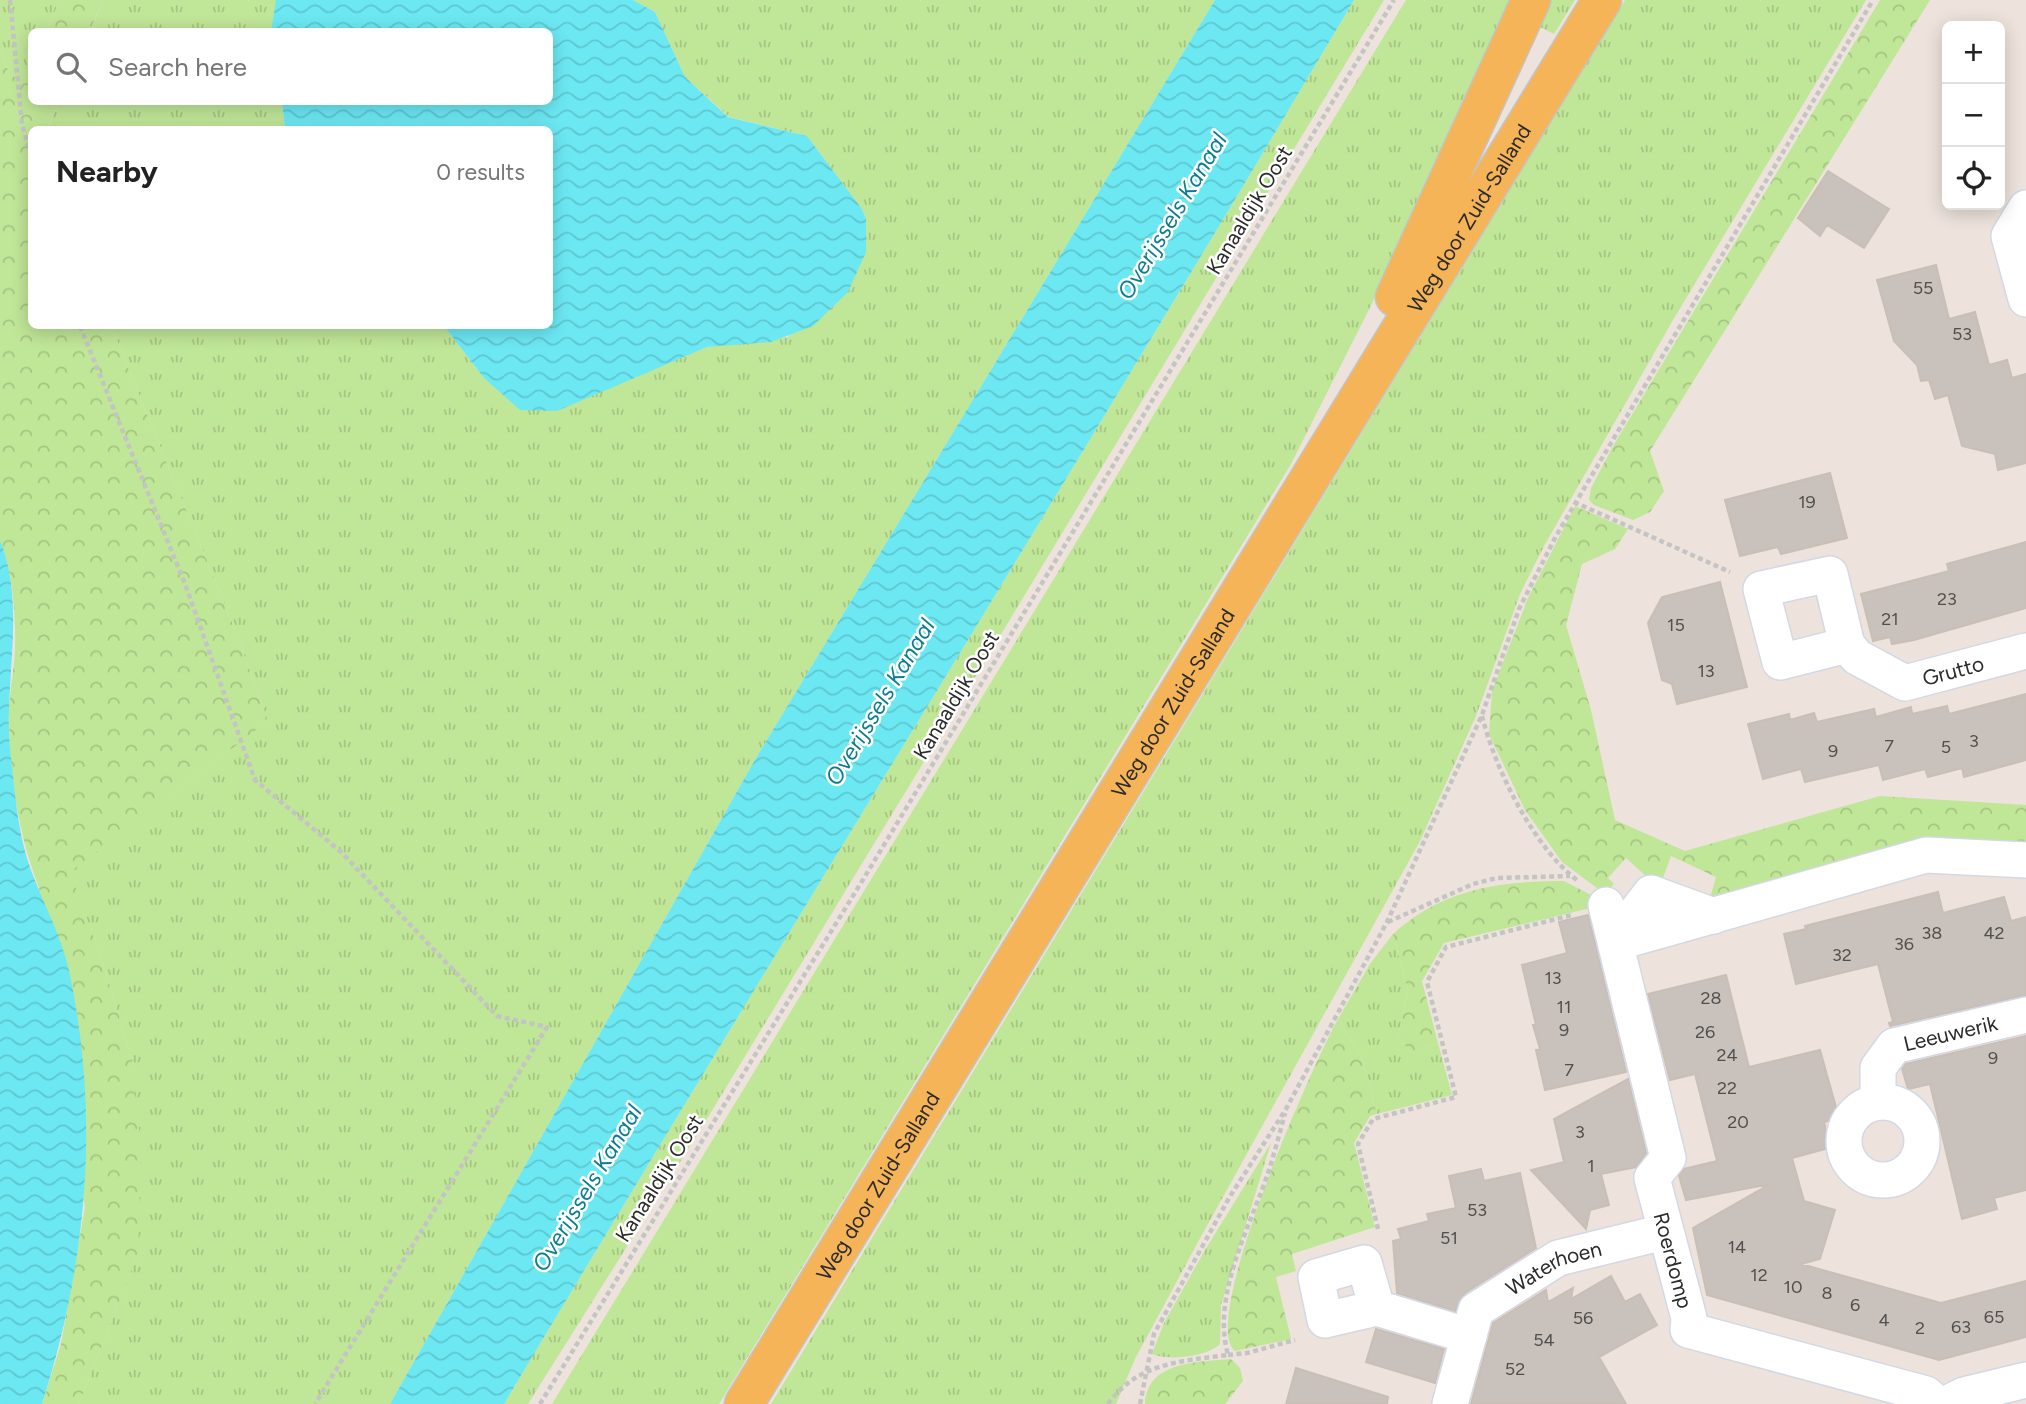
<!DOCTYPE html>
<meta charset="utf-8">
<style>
:root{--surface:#fff;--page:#f2f2f2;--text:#222;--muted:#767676;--line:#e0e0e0}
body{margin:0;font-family:Figtree,sans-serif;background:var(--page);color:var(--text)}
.controls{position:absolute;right:21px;top:21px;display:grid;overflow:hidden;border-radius:10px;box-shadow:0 4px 18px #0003}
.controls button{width:63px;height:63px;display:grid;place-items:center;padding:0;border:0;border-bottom:2px solid var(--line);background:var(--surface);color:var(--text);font:35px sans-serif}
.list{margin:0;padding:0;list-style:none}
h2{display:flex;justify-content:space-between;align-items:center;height:91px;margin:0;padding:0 28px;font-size:30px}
h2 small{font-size:23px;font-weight:400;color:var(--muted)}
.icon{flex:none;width:38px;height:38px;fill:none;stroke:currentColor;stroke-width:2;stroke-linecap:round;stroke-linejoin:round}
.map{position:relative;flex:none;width:2026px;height:1404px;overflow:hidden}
.search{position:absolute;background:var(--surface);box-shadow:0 4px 18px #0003;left:28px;top:28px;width:525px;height:77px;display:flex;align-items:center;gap:18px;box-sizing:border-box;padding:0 24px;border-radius:10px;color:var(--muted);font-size:26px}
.panel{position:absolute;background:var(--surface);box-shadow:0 4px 18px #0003;left:28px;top:126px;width:525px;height:203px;border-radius:10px}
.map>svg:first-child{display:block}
.grass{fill:url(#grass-tufts)}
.forest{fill:url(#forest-crowns)}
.water{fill:url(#water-waves)}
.building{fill:#c9c1bb;stroke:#c9bfb6;stroke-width:2}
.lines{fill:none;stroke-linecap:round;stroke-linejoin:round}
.street-casing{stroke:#d2d8e4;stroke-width:38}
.primary-casing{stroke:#c4c4c4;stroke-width:41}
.path{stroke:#c4c4c4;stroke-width:4.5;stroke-dasharray:5 3.5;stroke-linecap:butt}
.street{stroke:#fff;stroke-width:35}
.primary{stroke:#f6b459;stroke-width:38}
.labels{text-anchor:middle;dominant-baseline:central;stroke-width:5;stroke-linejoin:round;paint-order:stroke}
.number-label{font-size:18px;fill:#52504f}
.street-label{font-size:21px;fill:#2b2b2b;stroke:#fff}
.water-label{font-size:23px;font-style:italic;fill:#0a7c93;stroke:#fff}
</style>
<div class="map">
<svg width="2026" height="1404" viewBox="0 0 2026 1404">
<defs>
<pattern id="grass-tufts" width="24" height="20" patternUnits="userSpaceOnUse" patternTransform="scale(1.75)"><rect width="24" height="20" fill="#c0e697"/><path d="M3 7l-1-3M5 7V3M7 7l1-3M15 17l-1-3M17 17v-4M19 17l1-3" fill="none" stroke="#a5c582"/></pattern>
<pattern id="forest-crowns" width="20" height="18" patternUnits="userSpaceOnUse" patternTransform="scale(1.75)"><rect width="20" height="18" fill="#c0e697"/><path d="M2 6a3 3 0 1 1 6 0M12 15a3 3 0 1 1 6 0" fill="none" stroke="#a5c582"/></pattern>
<pattern id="water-waves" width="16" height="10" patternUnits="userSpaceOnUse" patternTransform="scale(1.75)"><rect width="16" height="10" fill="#6ce8f3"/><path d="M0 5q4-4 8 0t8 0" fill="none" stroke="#5ec7d0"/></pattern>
</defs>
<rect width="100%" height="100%" fill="#ede3dc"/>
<path class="grass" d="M 0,0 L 60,0 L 46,31 L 32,32 L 31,64 L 18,95 L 0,51 Z
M 103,0 L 276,0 L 277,2 L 271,31 L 90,32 Z
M 633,0 L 1215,0 L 756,758 L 390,1404 L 79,1404 L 138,1253 L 133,1063 L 102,960 L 69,872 L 268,721 L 234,627 L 111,326 L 444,326 L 484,378 L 621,382 L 707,347 L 788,337 L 866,219 L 862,209 L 807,136 L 729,117 L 685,77 L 655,12 Z
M 1354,0 L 1384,0 L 968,689 L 702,1127 L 528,1404 L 504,1404 C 785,934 1075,471 1354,0 Z
M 1406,0 L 1513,0 L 1401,246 L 1291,464 L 719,1404 L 552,1404 Z
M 1543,0 L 1575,0 L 1554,34 L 1532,23 Z
M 1625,0 L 1866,0 L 1673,320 L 1544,546 L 1520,594 L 1476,716 L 1420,841 L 1198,1242 L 1135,1359 L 1116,1404 L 771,1404 Z
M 59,102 L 282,102 L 285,129 L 47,130 Z
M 1393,934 L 1408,991 L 1398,1036 L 1412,1054 L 1438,1043 L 1452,1095 L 1377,1114 L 1361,1055 L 1338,1019 L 1370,964 Z
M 1271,1143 L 1221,1305 L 1220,1344 C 1207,1357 1168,1361 1152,1354 L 1164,1323 L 1205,1250 Z"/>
<path class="forest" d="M 60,0 L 103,0 L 90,31 L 46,31 Z
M 1880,0 L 1930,0 L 1650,451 L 1664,491 L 1650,512 L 1633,520 L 1594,505 L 1589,500 L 1591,488 L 1612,448 Z
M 0,51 L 18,94 L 31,64 L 32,102 L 59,102 L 47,129 L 32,130 L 32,326 L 111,326 L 234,627 L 268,721 L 70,872 L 102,960 L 133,1063 L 141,1149 L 138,1253 L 79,1404 L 42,1404 L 61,1344 L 85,1207 L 39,888 C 18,833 9,774 9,715 C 9,693 14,672 15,651 C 16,616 13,572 0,540 Z
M 1575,506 L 1628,529 L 1615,549 L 1582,564 L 1566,625 L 1591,710 L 1615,820 L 1685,851 L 1880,796 L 2026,805 L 2026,849 L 1709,902 L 1716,877 L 1671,856 L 1661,883 L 1647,877 L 1626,858 L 1608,878 L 1614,884 L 1605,894 L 1562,862 L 1525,810 L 1489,734 L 1492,691 L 1528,598 Z
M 1564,881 L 1595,897 L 1599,906 L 1444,943 L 1422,981 L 1438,1043 L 1412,1054 L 1398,1036 L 1408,991 L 1393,934 C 1442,889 1500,881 1564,881 Z
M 1338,1019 L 1361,1055 L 1377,1114 L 1370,1116 L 1354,1143 L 1375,1227 L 1292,1254 L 1296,1271 L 1276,1277 L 1291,1339 L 1235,1351 C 1198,1322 1315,1060 1338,1019 Z
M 1231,1359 L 1240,1368 L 1243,1381 L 1225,1404 L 1145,1404 C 1147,1361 1198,1362 1231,1359 Z"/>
<path class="water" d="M 276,0 L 633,0 L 655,12 L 685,77 L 728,117 L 807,136 L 862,209 L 866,219 L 866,252 L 848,292 L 813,326 L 771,342 L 707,347 L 557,411 L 520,410 L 484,378 L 444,326 L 550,326 L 550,130 L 285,129 L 282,102 L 550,102 L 550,32 L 271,31 Z
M 1215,0 L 1354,0 C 1075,471 785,934 504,1404 L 390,1404 L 756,758 Z
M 0,540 C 22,594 10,656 9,713 C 8,734 11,756 13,777 C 16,803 19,830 26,855 C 38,895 62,934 70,975 C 100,1120 87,1263 42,1404 L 0,1404 Z"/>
<path class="building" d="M 1828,171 L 1889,209 L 1864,248 L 1827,225 L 1820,236 L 1798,218 Z
M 1936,265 L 1949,319 L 1975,312 L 1989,365 L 2007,360 L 2012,378 L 2026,374 L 2026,463 L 1998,470 L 1995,454 L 1962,446 L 1948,395 L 1935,399 L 1929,380 L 1921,381 L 1917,365 L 1894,341 L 1877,280 Z
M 1830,473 L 1847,538 L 1781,554 L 1778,547 L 1740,556 L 1725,500 Z
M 2026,542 L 2026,608 L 1914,640 L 1892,644 L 1890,637 L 1873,641 L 1861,594 L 1949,571 L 1947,564 Z
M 1720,582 L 1747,687 L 1677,704 L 1672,684 L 1662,680 L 1648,623 L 1662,597 Z
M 2026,694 L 2026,760 L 1964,777 L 1962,768 L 1928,777 L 1925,769 L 1883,780 L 1879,765 L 1805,782 L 1801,769 L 1763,779 L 1748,724 L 1789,714 L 1790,720 L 1814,713 L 1817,722 L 1874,709 L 1876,717 L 1911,707 L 1912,714 L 1947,706 L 1949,714 Z
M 1938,892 L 1943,913 L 2004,897 L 2011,921 L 2026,917 L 2026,995 L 1890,1026 L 1889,1023 L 1893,1022 L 1878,964 L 1796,984 L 1784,934 L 1806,929 L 1805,926 Z
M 1588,915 L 1626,1072 L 1545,1090 L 1536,1050 L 1540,1049 L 1533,1025 L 1536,1025 L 1522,965 L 1567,953 L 1559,922 Z
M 1726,975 L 1749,1067 L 1820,1050 L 1839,1118 L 1824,1122 L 1829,1148 L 1792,1158 L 1804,1201 L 1835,1210 L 1820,1259 L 1801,1264 L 1941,1303 L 2026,1281 L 2026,1337 L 1939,1360 L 1707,1295 L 1693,1228 L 1770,1184 L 1686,1200 L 1679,1176 L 1684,1169 L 1717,1161 L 1695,1074 L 1670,1080 L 1648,994 Z
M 2026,1036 L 2026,1190 L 1994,1198 L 1997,1209 L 1962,1219 L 1930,1084 L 1908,1089 L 1902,1069 L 1906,1064 Z
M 1628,1079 L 1646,1153 L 1636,1167 L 1601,1174 L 1609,1205 L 1590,1210 L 1586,1229 L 1531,1170 L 1564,1162 L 1554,1119 Z
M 1481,1169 L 1484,1181 L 1520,1173 L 1536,1248 L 1465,1293 L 1455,1311 L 1397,1293 L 1393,1241 L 1401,1239 L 1398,1229 L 1429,1221 L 1427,1214 L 1456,1208 L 1449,1176 Z
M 1611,1276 L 1625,1302 L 1640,1294 L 1657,1325 L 1599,1357 L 1626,1404 L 1471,1404 L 1493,1323 L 1546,1290 L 1548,1302 L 1573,1288 L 1571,1299 Z
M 1376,1329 L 1444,1349 L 1435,1383 L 1366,1362 Z
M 1296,1368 L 1388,1397 L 1387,1404 L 1286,1404 Z"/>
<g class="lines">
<defs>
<g id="street">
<path d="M 2026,208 L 2009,236 L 2026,299"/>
<path id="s1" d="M 1847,645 L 1780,662 L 1761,589 L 1830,574 L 1847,645 L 1857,657 L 1905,683 L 2026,651"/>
<path id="s2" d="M 1606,905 L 1668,1158 L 1652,1178 L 1689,1318 L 1688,1330 L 1926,1394 L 1937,1404"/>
<path d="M 1615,940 L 1651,893 L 1714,916"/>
<path d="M 1616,943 L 1926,855 L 2026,860"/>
<path id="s3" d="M 1878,1102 L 1878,1068 L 1894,1046 L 2026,1015"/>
<circle cx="1883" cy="1141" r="39"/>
<path d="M 1377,1308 L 1364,1263 L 1316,1277 L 1325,1320 L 1377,1308 L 1469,1336"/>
<path id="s4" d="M 1450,1404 L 1476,1310 L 1558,1258 L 1664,1232"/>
<path d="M 1946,1404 L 1964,1395 L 2026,1380"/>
</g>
<g id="primary">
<path d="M 1395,297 L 1531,0"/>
<path id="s5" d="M 744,1404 L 1602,0"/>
</g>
</defs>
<use href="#street" class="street-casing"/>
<use href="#primary" class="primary-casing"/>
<path class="path" d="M 10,0 L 22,124 L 32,158
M 80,326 L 185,584 L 255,780 L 341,852 L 497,1016 L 547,1027 L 315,1404
M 1574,502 L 1730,572
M 1482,716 C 1495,769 1534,848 1578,881
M 1388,922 L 1473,884 L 1497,878 L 1570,876
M 1378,1229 L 1358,1144 L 1373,1119 L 1456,1097 L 1427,982 L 1446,947 L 1572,915
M 1228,1355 L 1247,1353 L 1295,1340
M 540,1404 L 864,878 L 1394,0
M 1108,1404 C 1137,1363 1181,1361 1228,1355 C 1211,1294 1251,1226 1269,1170 C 1275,1151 1280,1132 1285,1113
M 1140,1404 L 1154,1334 L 1229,1198 L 1286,1109 L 1387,922 L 1482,715 L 1519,609 L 1556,536 L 1873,0"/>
<use href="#street" class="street"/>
<use href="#primary" class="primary"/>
</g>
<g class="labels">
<g class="number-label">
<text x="1923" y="288">55</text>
<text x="1962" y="334">53</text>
<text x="1807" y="502">19</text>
<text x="1947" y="599">23</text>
<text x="1890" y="619">21</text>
<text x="1676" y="625">15</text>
<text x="1706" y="671">13</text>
<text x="1974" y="741">3</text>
<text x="1889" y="746">7</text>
<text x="1946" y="747">5</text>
<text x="1833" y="751">9</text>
<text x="1932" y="933">38</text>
<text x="1994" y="933">42</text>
<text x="1904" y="944">36</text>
<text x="1842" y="955">32</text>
<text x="1553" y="978">13</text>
<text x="1711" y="998">28</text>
<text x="1564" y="1007">11</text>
<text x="1564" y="1030">9</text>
<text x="1705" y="1032">26</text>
<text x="1727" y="1055">24</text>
<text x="1993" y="1058">9</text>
<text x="1569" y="1070">7</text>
<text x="1727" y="1088">22</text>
<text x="1738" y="1122">20</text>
<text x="1580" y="1132">3</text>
<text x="1591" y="1166">1</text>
<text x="1477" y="1210">53</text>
<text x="1449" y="1238">51</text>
<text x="1737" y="1247">14</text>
<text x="1759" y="1275">12</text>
<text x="1793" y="1287">10</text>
<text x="1827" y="1293">8</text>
<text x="1855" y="1305">6</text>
<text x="1994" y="1317">65</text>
<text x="1583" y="1318">56</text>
<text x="1884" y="1320">4</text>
<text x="1961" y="1327">63</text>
<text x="1920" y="1328">2</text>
<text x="1544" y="1340">54</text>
<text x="1515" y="1369">52</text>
</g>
<g class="street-label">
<text transform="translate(1249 210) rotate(-59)">Kanaaldijk Oost</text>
<text stroke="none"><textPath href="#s5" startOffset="1390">Weg door Zuid-Salland</textPath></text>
<text stroke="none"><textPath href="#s1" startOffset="408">Grutto</textPath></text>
<text transform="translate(956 695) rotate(-59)">Kanaaldijk Oost</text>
<text stroke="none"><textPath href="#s5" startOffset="822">Weg door Zuid-Salland</textPath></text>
<text stroke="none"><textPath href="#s3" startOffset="119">Leeuwerik</textPath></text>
<text transform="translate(659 1178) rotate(-58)">Kanaaldijk Oost</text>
<text stroke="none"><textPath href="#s5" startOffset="256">Weg door Zuid-Salland</textPath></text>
<text stroke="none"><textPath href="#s2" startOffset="371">Roerdomp</textPath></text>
<text stroke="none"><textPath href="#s4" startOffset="187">Waterhoen</textPath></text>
</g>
<g class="water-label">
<text transform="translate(1172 216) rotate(-59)">Overijssels Kanaal</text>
<text transform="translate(880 702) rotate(-59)">Overijssels Kanaal</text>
<text transform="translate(587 1188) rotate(-59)">Overijssels Kanaal</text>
</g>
</g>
</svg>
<div class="controls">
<button>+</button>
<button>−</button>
<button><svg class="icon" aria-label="locate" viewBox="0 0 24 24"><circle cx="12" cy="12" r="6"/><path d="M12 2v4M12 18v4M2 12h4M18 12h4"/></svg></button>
</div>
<div class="search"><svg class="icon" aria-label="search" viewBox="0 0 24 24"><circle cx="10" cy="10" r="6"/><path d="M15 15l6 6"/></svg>Search here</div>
<section class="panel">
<h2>Nearby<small>0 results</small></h2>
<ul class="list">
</ul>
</section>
</div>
